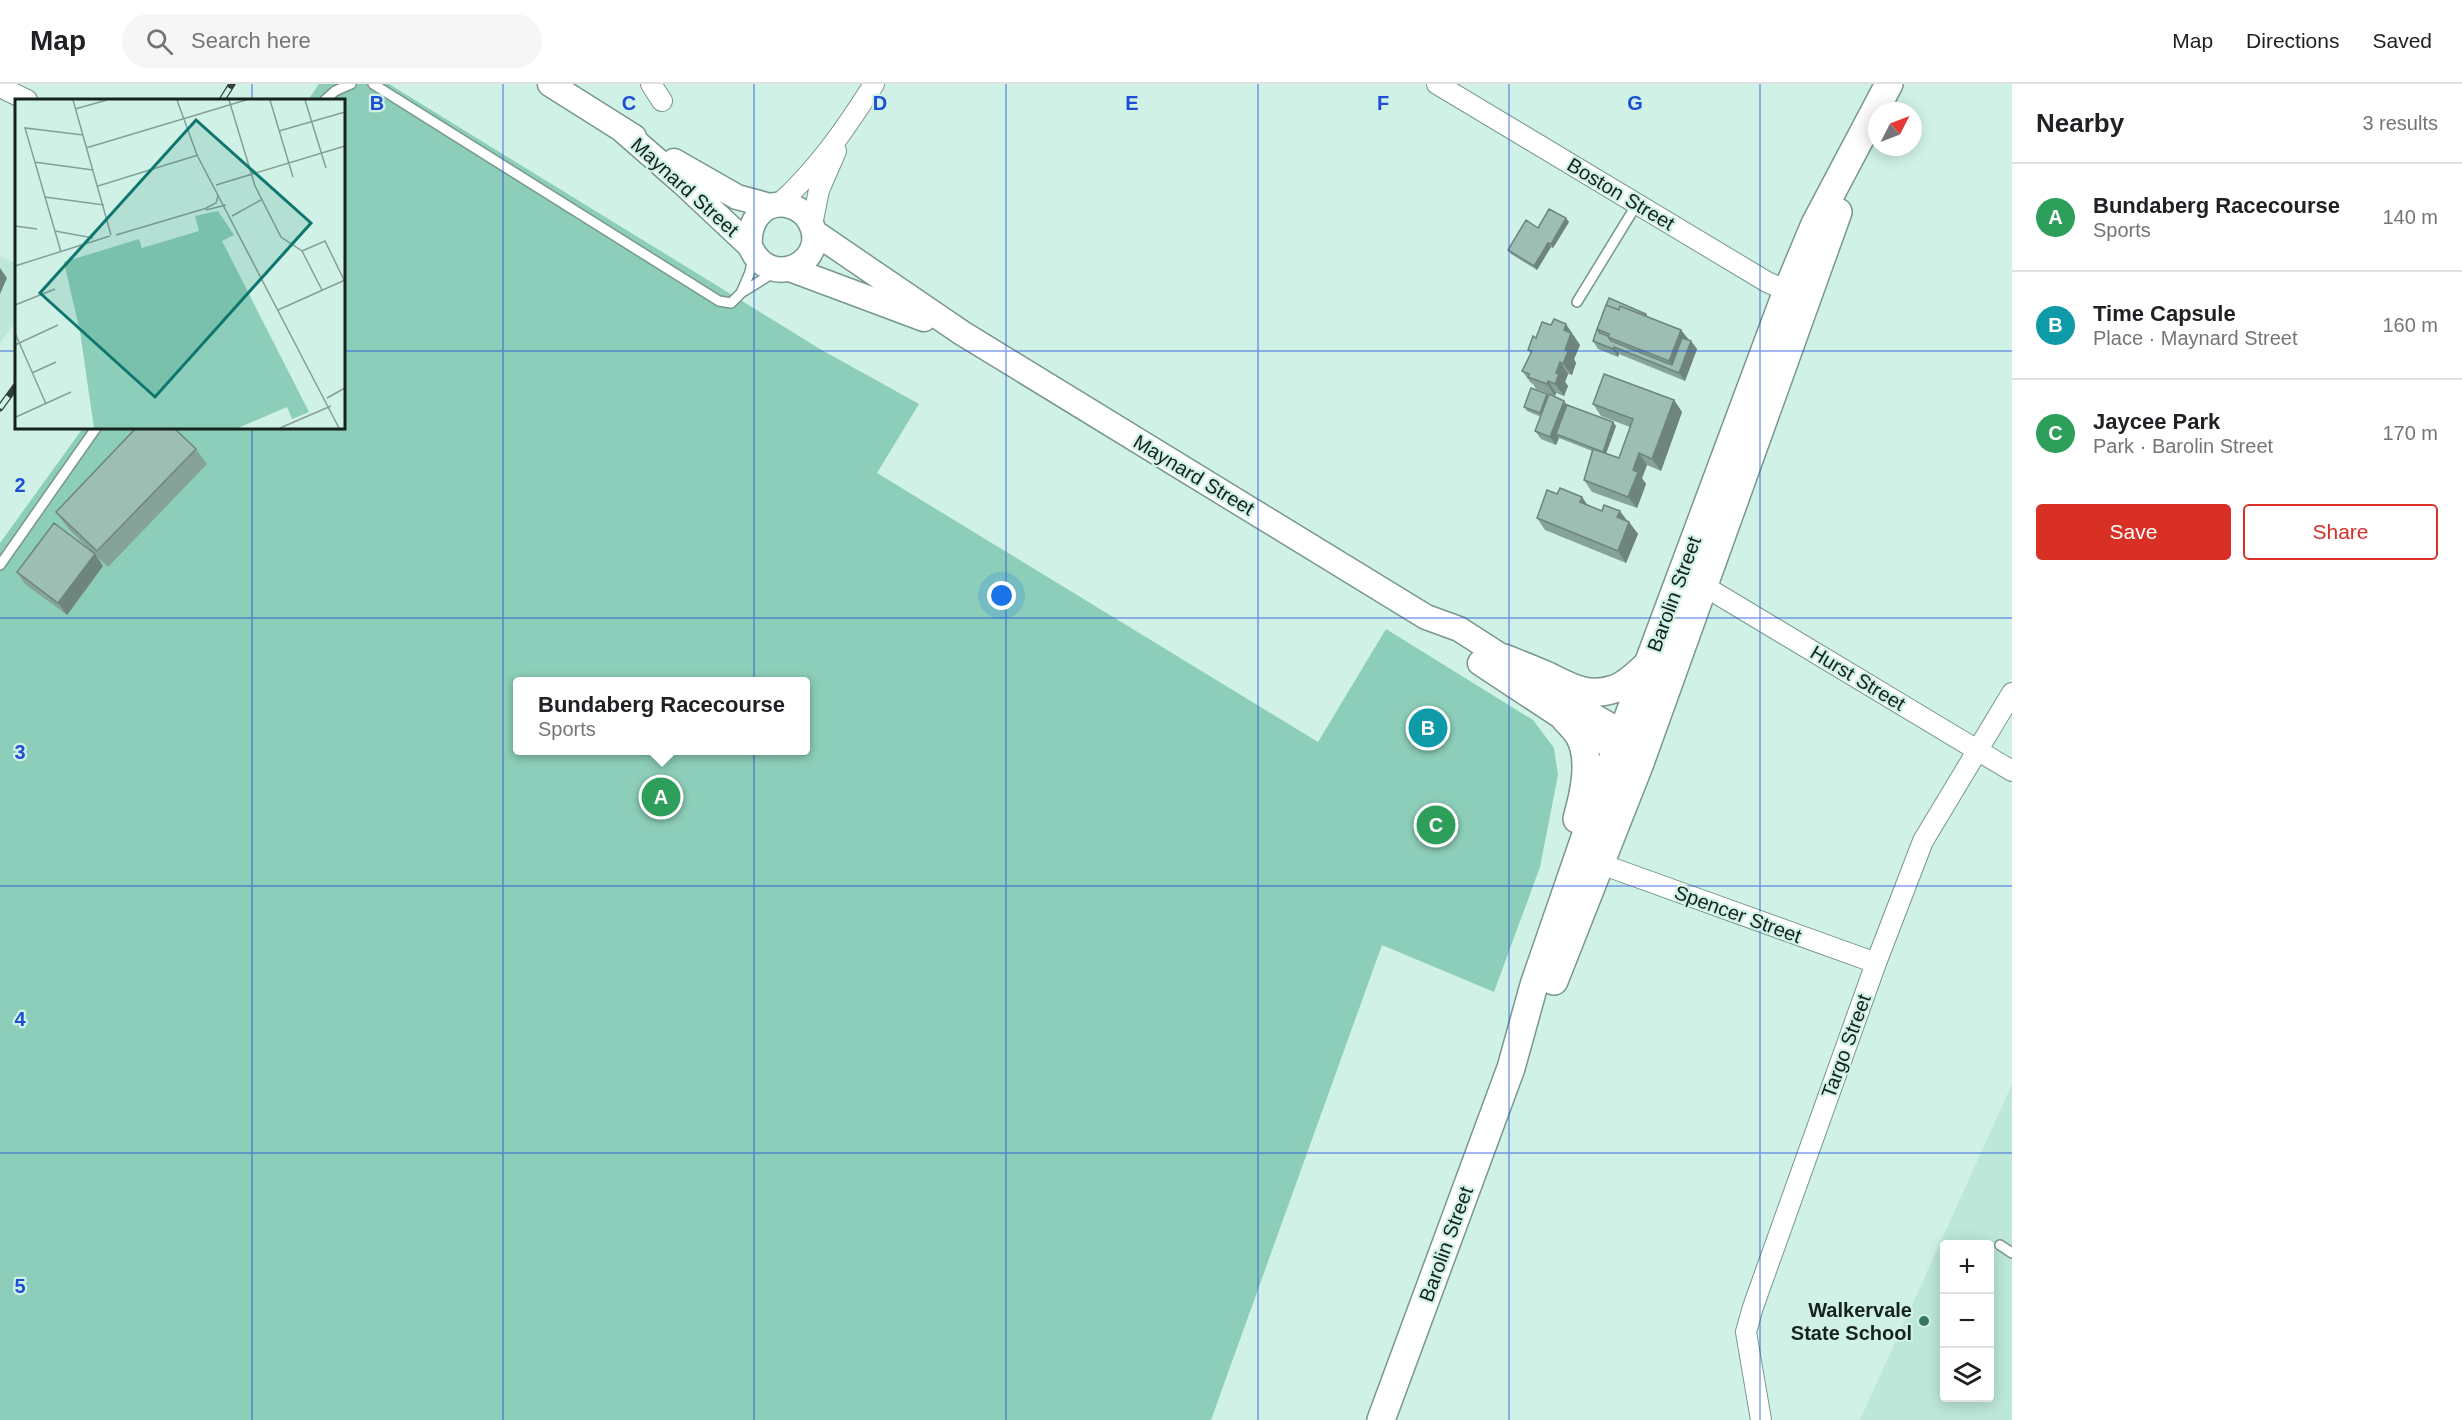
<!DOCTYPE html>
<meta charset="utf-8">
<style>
:root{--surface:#fff;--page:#f6f6f6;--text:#202124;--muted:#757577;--line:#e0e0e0;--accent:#d93025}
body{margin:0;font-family:Helvetica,sans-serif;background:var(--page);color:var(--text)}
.controls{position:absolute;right:18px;bottom:18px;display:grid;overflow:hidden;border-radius:6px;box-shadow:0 3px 15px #0003}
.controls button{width:54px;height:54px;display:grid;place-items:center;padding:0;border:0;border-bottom:2px solid var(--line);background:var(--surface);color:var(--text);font:30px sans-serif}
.compass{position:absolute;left:1868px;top:18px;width:54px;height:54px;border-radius:50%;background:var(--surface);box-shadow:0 3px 15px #0003;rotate:48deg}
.you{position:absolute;left:1002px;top:512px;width:21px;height:21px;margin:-15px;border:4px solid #fff;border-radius:50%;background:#1a73e8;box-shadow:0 0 0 9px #1a73e833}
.badge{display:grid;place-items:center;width:39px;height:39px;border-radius:50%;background:var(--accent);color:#fff;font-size:20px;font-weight:700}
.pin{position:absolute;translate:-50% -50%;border:3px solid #fff;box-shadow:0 2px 6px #0006}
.popup{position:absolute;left:513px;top:593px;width:297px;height:78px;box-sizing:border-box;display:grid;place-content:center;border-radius:6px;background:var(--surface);filter:drop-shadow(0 2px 4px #0005);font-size:20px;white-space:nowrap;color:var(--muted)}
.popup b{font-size:22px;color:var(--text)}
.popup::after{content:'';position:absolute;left:50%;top:100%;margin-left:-12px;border:12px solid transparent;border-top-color:var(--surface)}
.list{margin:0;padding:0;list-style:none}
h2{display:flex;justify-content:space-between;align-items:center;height:78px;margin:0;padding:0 24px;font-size:26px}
h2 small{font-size:20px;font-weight:400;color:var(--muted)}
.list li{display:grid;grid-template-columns:39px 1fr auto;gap:18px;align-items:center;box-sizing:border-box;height:108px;padding:0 24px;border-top:2px solid var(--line)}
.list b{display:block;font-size:22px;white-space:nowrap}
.list p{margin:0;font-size:20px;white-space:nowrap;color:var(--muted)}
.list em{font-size:20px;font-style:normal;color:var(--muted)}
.actions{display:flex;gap:12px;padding:18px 24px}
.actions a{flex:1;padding:14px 0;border:2px solid var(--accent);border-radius:6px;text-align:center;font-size:21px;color:var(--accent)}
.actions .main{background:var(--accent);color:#fff}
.icon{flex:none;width:33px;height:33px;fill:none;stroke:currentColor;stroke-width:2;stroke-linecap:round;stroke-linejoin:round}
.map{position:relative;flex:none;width:2012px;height:1336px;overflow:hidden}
header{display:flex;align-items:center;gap:36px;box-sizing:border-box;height:84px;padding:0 30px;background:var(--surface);border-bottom:2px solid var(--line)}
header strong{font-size:28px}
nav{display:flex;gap:33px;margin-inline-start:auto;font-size:21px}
.search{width:420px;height:54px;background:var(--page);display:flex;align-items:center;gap:15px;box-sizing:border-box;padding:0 21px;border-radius:33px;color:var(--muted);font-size:22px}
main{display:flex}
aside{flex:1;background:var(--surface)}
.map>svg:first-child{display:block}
.built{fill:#bde8d9;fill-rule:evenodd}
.green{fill:#8cceb9;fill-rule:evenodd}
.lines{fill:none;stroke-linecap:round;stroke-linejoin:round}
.service-casing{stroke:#78978d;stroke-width:12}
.minor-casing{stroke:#78978d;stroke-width:22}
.tertiary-casing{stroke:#78978d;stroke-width:27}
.secondary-casing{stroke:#78978d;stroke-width:30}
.service{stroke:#fff;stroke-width:9}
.minor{stroke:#fff;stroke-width:20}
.tertiary{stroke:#fff;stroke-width:24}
.secondary{stroke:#fff;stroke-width:27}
.rail-casing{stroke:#31403b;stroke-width:7}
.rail{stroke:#d0f2e6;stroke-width:4.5;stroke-dasharray:14;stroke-linecap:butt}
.wall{fill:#87a399}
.shaded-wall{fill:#6e857d}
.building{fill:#9dbeb2;stroke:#6e857d;stroke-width:1.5}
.grid{fill:none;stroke:#1d4ed8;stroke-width:1.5;stroke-opacity:0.55}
.poi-dot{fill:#377664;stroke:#d0f2e6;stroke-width:2}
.labels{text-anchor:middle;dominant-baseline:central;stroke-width:4.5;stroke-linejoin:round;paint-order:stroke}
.street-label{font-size:20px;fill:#16221e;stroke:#d0f2e6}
.poi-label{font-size:20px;font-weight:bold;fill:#16221e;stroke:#d0f2e6;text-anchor:end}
.inset-road{fill:none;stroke:#869f96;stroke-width:1.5}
.view{fill:#0f766e;fill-opacity:0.15;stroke:#0f766e;stroke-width:3}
.inset-edge{fill:none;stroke:#16221e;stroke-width:3}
.grid-label{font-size:20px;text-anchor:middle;font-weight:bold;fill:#1d4ed8;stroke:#d0f2e6;stroke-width:4.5;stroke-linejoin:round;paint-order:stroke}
</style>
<header>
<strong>Map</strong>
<div class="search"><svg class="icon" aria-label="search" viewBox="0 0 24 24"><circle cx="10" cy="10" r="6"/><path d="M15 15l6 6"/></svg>Search here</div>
<nav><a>Map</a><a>Directions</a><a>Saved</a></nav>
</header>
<main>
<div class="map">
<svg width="2012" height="1336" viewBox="0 0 2012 1336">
<rect width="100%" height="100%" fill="#d0f2e6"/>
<path class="built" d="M 0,172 L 16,179 L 16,238 L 0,259 Z
M 2012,1000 L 2012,1336 L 1860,1336 ZM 1944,1160 L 1990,1160 L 1990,1314 L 1944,1314 Z"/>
<path class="green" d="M 319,0 L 389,0 L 820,265 L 919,320 L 877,389 L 1318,658 L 1386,545 L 1533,636 L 1554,664 L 1558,691 L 1540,783 L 1494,908 L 1382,861 L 1211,1336 L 0,1336 L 0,459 L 83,344 L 344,344 L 344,16 L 308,16 ZM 517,598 L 805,598 L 805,666 L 517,666 Z"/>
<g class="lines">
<defs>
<path id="service" d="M 373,0 L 719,217 L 731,219 L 741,209 L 773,189
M 325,16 L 335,7 L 351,0
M 741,209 L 750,188 L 753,172
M 1577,218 L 1637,120
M 0,481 L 96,344
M 2000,1161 L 2012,1169"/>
<path id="minor" d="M 651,0 L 662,17
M 1437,0 L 1767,198 L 1800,212
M 0,3 L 27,16
M 779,120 C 817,86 847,43 874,0
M 812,141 L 819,106 L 836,67
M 1704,502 L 2012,687
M 1601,780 L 1876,879
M 1761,1336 L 1746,1248 L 1753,1223 L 1876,879 L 1923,757 L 2012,609"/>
<path id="tertiary" d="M 550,0 L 634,53
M 620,44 L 683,99 L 750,162 C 770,210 833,176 809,136 C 804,128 796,123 786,121 C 761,117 748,140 750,162
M 674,77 L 737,113 L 770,122
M 814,148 L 962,249 L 1426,533 L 1459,545 L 1597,634 L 1639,658
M 790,185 L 924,235
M 1480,579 L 1565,635 L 1631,674"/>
<path id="secondary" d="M 1504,574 C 1519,580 1534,586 1548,592 C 1570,603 1588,614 1614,605 C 1627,601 1638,589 1648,580
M 1565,635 C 1572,642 1579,649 1582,658 C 1591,681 1583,713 1577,735
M 1554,897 L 1640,679 L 1838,128
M 1381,1336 L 1511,984 L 1534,901 L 1607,690 L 1787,207 L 1815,140 L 1889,0"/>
</defs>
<use href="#service" class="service-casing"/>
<use href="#minor" class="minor-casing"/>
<use href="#tertiary" class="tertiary-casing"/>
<use href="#secondary" class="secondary-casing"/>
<use href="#service" class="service"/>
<use href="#minor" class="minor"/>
<use href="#tertiary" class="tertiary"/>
<use href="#secondary" class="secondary"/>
<defs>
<path id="rail" d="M 222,16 L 232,0
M 0,324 L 16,302"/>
</defs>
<use href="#rail" class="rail-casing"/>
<use href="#rail" class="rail"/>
</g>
<path class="wall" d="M 1569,138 L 1553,164 L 1551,163 L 1537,186 L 1511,170 L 1508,166 L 1538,144 Z
M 1646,230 L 1648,233 L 1681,246 L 1697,265 L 1685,297 L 1619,270 L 1618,273 L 1598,265 L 1593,257 L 1597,245 Z
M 1575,252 L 1574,253 L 1580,261 L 1574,275 L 1576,279 L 1572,291 L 1568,290 L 1565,298 L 1568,302 L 1564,312 L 1556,309 L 1555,312 L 1536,305 L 1533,300 L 1531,299 L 1522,287 L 1531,270 L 1528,266 L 1536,254 Z
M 1549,312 L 1616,342 L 1606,370 L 1619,374 L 1630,343 L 1601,332 L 1593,320 L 1674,316 L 1682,328 L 1661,387 L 1647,381 L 1642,394 L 1646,400 L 1637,424 L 1592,408 L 1584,396 L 1592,367 L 1559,354 L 1556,361 L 1541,355 L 1535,347 L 1541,333 L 1527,327 L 1524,323 Z
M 134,344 L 174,344 L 196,365 L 207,380 L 108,483 L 96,472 L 103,482 L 67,531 L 25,500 L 17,488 L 92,468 L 67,443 L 56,428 L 135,345 Z
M 1557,410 L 1582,413 L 1588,422 L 1629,438 L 1638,450 L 1626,479 L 1545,446 L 1537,434 Z"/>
<path class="shaded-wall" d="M 1566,134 L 1569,138 L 1553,164 L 1551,160 Z
M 1548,159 L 1551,163 L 1537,186 L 1534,182 Z
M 0,184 L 7,194 L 0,210 Z
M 1566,240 L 1580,261 L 1574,275 L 1576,279 L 1572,291 L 1563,280 L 1565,266 L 1564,246 Z
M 1681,246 L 1689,257 L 1678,289 L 1669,277 Z
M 1691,257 L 1697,265 L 1685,297 L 1679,289 Z
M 1614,263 L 1619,270 L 1618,273 L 1613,265 Z
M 1560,278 L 1568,290 L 1565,298 L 1568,302 L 1564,312 L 1555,300 L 1556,289 Z
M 1548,297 L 1556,309 L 1555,312 L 1547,300 Z
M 1547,310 L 1550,314 L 1543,333 L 1540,329 Z
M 1674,316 L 1682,328 L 1661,387 L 1652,375 Z
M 1564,317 L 1570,325 L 1556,350 L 1559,354 L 1556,361 L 1550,353 Z
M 1613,338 L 1616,342 L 1605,372 L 1603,368 Z
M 1639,369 L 1647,381 L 1642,394 L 1646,400 L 1637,424 L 1628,413 L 1633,386 Z
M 1582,413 L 1590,425 L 1580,418 Z
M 1620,427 L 1629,439 L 1617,433 Z
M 1629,438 L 1638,450 L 1626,479 L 1618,467 Z
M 95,470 L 103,482 L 67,531 L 58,519 Z"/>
<path class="building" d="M 1549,125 L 1566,134 L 1551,160 L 1548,159 L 1534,182 L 1508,166 L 1526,136 L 1538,144 Z
M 1609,214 L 1646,230 L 1646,232 L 1620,222 L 1619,226 L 1606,221 Z
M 1606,221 L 1619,226 L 1620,222 L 1681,246 L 1669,277 L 1608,253 L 1609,250 L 1597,245 Z
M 1554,235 L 1566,240 L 1564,246 L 1571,249 L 1565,266 L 1568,267 L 1563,280 L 1560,278 L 1556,289 L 1559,290 L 1555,300 L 1548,297 L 1547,300 L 1528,293 L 1529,290 L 1522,287 L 1532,267 L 1528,266 L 1533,252 L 1536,254 L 1542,238 L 1551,241 Z
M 1597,245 L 1600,249 L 1608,252 L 1608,253 L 1611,257 L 1672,281 L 1682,254 L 1691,257 L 1679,289 L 1614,263 L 1613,265 L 1593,257 Z
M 1604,290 L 1674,316 L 1652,375 L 1639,369 L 1633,386 L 1638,388 L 1628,413 L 1584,396 L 1593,365 L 1619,374 L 1633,335 L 1593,320 Z
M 1531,304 L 1547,310 L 1540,329 L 1524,323 Z
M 1549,310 L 1564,317 L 1550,353 L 1535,347 Z
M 1567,321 L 1613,338 L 1603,368 L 1556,350 Z
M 136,344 L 174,344 L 196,365 L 97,467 L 56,428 Z
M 1560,404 L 1582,413 L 1580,418 L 1602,427 L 1604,421 L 1620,427 L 1617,433 L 1629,438 L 1618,467 L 1537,434 L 1547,406 L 1557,410 Z
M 54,439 L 95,470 L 58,519 L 17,488 Z"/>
<path class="grid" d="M 252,0 L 252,16M 503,0 L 503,1336M 754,0 L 754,1336M 1006,0 L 1006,1336M 1258,0 L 1258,1336M 1509,0 L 1509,1336M 1760,0 L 1760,1336M 0,267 L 16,267M 344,267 L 2012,267M 252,344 L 252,1336M 0,534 L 2012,534M 0,802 L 2012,802M 0,1069 L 2012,1069"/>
<circle class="poi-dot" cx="1924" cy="1237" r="6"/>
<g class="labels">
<g class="street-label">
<text transform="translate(685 103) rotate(42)">Maynard Street</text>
<text transform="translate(1621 110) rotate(31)">Boston Street</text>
<text transform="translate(1194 391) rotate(31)">Maynard Street</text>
<text transform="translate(1674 510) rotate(-70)">Barolin Street</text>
<text transform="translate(1858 594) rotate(31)">Hurst Street</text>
<text transform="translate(1738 830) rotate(20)">Spencer Street</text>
<text transform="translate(1846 962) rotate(-70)">Targo Street</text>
<text transform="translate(1446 1160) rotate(-70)">Barolin Street</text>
</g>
<g class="poi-label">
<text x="1912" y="1226">Walkervale<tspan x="1912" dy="23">State School</tspan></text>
</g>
</g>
<g transform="translate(15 15)">
<rect width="330" height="330" fill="#d0f2e6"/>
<path d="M 203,112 L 219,136 L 207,142 L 294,313 L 277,320 L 272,308 L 223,329 L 79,329 L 65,233 L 49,163 L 124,140 L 127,149 L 184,132 L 180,117 Z" fill="#8cceb9"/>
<path class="inset-road" d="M 58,1 L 96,136M 162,1 L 182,56 L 324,329M 214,1 L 240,87 L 266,138 L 287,152 L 307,191M 255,1 L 278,78M 290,1 L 311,69M 60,10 L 92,1M 264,32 L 330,13M 71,49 L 231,1M 19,63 L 78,71M 201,86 L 330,47M 83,87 L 183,56M 30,98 L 89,106M 191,109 L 201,104 L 203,97M 191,111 L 211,106M 217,117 L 246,101M 0,127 L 22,130M 40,132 L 78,139M 101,136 L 192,109M 287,152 L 310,142 L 329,181M 46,153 L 10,29 L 68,36M 0,167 L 95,137M 0,206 L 40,190M 263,211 L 330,181M 0,234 L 31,305M 0,246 L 43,226M 17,274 L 41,263M 312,299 L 330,289M 1,318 L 56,293M 265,329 L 316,307"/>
<path class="view" d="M 181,21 L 296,124 L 140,298 L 25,194 Z"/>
<rect width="330" height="330" class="inset-edge"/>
</g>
<g class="grid-label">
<text x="377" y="26">B</text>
<text x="629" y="26">C</text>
<text x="880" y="26">D</text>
<text x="1132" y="26">E</text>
<text x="1383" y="26">F</text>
<text x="1635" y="26">G</text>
<text x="20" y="408">2</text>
<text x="20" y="675">3</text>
<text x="20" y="942">4</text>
<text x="20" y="1209">5</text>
</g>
</svg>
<div class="controls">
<button>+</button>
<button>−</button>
<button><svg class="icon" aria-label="layers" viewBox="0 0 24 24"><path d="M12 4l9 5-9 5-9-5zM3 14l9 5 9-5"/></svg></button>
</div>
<svg class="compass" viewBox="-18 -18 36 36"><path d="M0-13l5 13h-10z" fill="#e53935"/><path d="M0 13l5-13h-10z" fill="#757577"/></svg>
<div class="you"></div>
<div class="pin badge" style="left:661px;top:713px;background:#2e9e5b">A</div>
<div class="popup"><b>Bundaberg Racecourse</b>Sports</div>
<div class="pin badge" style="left:1428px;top:644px;background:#0f9aa8">B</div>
<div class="pin badge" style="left:1436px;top:741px;background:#2e9e5b">C</div>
</div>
<aside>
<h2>Nearby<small>3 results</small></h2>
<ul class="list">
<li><span class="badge" style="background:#2e9e5b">A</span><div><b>Bundaberg Racecourse</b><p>Sports</p></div><em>140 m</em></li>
<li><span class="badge" style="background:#0f9aa8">B</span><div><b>Time Capsule</b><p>Place · Maynard Street</p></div><em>160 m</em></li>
<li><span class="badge" style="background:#2e9e5b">C</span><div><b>Jaycee Park</b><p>Park · Barolin Street</p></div><em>170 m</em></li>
</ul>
<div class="actions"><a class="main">Save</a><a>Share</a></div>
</aside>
</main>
